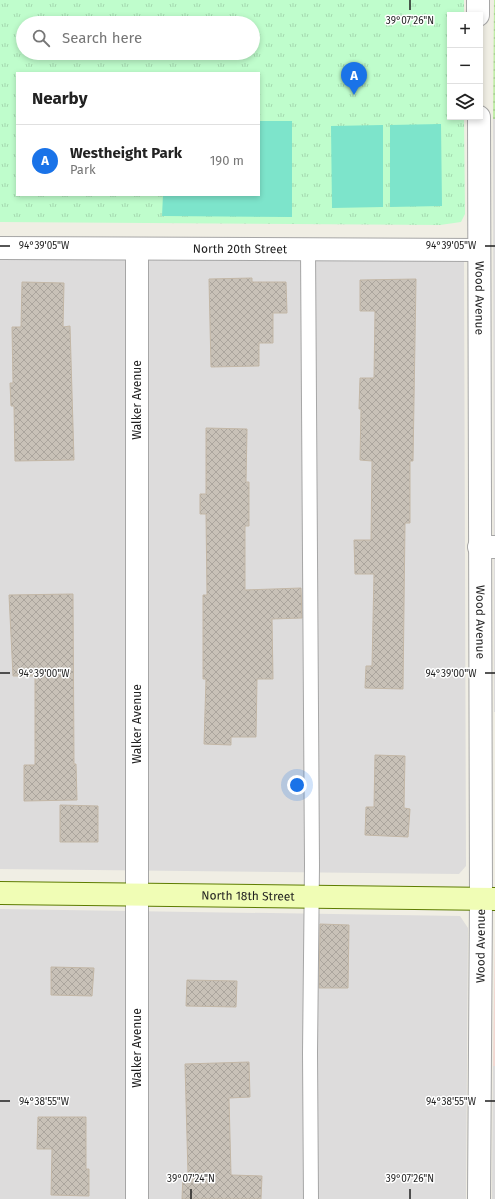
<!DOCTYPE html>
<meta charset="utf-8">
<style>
:root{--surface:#fff;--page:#f2f2f2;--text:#222;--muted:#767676;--line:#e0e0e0;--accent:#1a73e8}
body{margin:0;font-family:"Fira Sans",sans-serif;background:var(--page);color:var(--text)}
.controls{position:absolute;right:12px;top:12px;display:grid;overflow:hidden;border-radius:0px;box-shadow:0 2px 6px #0003}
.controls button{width:36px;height:36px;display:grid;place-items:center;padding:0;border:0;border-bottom:1px solid var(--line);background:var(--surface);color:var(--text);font:20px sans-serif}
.you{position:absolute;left:297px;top:785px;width:14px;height:14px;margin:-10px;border:3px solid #fff;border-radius:50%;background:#1a73e8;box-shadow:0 0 0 6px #1a73e833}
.badge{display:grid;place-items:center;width:26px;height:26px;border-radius:50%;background:var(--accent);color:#fff;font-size:13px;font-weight:700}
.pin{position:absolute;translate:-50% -33px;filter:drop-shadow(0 1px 2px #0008)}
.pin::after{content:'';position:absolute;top:21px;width:14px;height:12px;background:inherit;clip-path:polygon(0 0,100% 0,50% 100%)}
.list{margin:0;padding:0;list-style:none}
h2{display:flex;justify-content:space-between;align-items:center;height:52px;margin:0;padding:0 16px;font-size:17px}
h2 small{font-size:13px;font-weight:400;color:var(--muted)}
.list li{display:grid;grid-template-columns:26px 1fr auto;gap:12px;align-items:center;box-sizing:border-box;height:72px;padding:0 16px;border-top:1px solid var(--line)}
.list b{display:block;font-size:15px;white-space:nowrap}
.list p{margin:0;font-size:13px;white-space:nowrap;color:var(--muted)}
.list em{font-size:13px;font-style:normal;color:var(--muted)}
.icon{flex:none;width:22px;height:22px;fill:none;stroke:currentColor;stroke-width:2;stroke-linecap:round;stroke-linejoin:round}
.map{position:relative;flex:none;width:495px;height:1199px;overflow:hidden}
.search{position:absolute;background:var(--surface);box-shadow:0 2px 6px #0003;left:16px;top:16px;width:244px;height:44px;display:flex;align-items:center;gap:10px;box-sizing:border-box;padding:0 14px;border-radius:22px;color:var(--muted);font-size:15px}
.panel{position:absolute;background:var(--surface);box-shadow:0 2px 6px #0003;left:16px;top:72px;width:244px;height:124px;border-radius:0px}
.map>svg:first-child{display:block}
.residential{fill:#dddcdc}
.commercial{fill:#f2d8d2}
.grass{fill:url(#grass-dots)}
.park{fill:url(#park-tufts);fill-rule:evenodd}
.pitch{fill:#7de4cb}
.building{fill:url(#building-cross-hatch);stroke:#c3b7a6}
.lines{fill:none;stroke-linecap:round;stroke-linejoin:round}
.service-casing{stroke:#a6a6a6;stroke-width:16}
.minor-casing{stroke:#a6a6a6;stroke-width:24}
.tertiary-casing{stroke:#a6a6a6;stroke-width:24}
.secondary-casing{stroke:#5d7c00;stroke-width:24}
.service{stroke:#fff;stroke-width:14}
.minor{stroke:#fff;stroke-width:22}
.tertiary{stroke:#fff;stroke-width:22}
.secondary{stroke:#f0fdb5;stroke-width:22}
.ticks{fill:none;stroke:#1f1f1f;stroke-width:1.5}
.labels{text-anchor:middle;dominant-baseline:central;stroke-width:3;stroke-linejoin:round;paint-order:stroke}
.street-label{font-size:12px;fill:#1f1f1f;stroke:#fff}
.ticks-label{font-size:10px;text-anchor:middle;fill:#1f1f1f;stroke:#fff;stroke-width:3;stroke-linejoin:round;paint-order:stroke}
</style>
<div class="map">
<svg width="495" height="1199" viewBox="0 0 495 1199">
<defs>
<pattern id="grass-dots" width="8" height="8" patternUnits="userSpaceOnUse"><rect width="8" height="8" fill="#c0eda7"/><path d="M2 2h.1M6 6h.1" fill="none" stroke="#a5cb8f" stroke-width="1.8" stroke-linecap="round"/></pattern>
<pattern id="park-tufts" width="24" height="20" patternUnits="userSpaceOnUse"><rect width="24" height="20" fill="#bffdcc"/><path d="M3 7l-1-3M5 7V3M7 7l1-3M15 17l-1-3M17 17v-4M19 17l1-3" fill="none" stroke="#a4d8af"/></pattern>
<pattern id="building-cross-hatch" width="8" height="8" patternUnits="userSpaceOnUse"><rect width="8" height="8" fill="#c8c1b7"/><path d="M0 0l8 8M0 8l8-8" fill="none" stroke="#aba59d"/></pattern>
</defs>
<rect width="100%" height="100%" fill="#f0eee4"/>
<path class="residential" d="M 493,119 L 495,119 L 495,712 L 494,712 Z
M 0,255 L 464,258 L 466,866 L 459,874 L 0,869 Z
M 0,909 L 460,916 L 468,928 L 466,1199 L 0,1199 Z
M 493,1066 L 495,1066 L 495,1199 L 492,1199 Z"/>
<path class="commercial" d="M 495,930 L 495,1066 L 493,1066 Z"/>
<path class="grass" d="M 494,0 L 495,0 L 495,119 L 493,119 Z"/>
<path class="park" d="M 0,0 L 464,0 L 464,15 L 450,15 L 450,117 L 464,117 L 465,214 L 461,222 L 440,225 L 0,222 ZM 23,23 L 253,23 L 253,53 L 23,53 ZM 17,73 L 259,73 L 259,195 L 17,195 Z"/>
<path class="pitch" d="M 259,121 L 292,121 L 292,217 L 162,216 L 163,195 L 259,195 Z
M 441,124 L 442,206 L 390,207 L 390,125 Z
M 383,125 L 383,207 L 332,208 L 331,126 Z"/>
<path class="building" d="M 252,278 L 252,282 L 286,282 L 287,313 L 273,313 L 273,343 L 259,343 L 259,366 L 211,367 L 209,279 Z
M 416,279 L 413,461 L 410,461 L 410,523 L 405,523 L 403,689 L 365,688 L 366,666 L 372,666 L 374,574 L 355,574 L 354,540 L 371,540 L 372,461 L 360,460 L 361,409 L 359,409 L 360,378 L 374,378 L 375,311 L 360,311 L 360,280 Z
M 22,282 L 64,283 L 63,327 L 70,326 L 74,460 L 15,461 L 14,406 L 11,406 L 10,383 L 13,383 L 12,327 L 21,327 Z
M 206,428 L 247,429 L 246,482 L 249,482 L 249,526 L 245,526 L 245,590 L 301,588 L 302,618 L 272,619 L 273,679 L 257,679 L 256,737 L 231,737 L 231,745 L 204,744 L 206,679 L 203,679 L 203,595 L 207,595 L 206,514 L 200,514 L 200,494 L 206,494 Z
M 73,594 L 74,764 L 76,764 L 77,800 L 24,801 L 24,765 L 35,765 L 35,676 L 13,676 L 9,595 Z
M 375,755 L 405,756 L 404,808 L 410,809 L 408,837 L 365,835 L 366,807 L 374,807 Z
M 60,805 L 98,806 L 98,842 L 60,842 Z
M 320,924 L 349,925 L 348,988 L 319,988 Z
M 51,967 L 94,968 L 92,996 L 51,995 Z
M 187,980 L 237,981 L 236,1007 L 186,1006 Z
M 249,1062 L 250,1097 L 229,1098 L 231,1175 L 262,1176 L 261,1199 L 182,1199 L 183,1174 L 188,1174 L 185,1064 Z
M 38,1117 L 86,1117 L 86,1169 L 89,1169 L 89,1196 L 51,1195 L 52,1149 L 37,1149 Z"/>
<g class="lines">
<defs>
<path id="service" d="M 308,249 L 312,865 L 310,1053 L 311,1199"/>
<g id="minor">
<path id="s1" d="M 0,248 L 479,250"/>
<path d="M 137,249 L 137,1199"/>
<path d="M 479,547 L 495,547"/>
<path id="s2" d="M 479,1199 L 481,899"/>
</g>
<g id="tertiary">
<path d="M 478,0 L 478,15"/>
<path id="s3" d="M 479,117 L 481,899"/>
</g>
<g id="secondary">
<path id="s4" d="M 0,893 L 495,899"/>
</g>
</defs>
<use href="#service" class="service-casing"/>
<use href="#minor" class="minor-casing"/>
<use href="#tertiary" class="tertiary-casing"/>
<use href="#secondary" class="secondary-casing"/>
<use href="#service" class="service"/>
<use href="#minor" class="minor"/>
<use href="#tertiary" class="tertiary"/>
<use href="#secondary" class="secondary"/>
</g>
<path class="ticks" d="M 410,0 L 410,10M 0,246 L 10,246M 485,246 L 495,246M 0,673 L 10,673M 485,673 L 495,673M 0,1101 L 10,1101M 485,1101 L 495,1101M 191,1189 L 191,1199M 410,1189 L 410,1199"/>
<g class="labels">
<g class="street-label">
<text stroke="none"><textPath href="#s1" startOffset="240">North 20th Street</textPath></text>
<text stroke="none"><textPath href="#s3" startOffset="181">Wood Avenue</textPath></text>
<text transform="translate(137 400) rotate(-90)">Walker Avenue</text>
<text stroke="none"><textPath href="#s3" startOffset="505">Wood Avenue</textPath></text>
<text transform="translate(137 724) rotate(-90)">Walker Avenue</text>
<text stroke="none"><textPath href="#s4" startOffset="248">North 18th Street</textPath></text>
<text stroke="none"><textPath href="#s2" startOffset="253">Wood Avenue</textPath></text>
<text transform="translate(137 1048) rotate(-90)">Walker Avenue</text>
</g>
</g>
<g class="ticks-label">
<text x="410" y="24">39°07'26"N</text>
<text x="451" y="249">94°39'05"W</text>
<text x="44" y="249">94°39'05"W</text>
<text x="451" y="677">94°39'00"W</text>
<text x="44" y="677">94°39'00"W</text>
<text x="44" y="1105">94°38'55"W</text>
<text x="451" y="1105">94°38'55"W</text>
<text x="191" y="1182">39°07'24"N</text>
<text x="410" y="1182">39°07'26"N</text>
</g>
</svg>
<div class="controls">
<button>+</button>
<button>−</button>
<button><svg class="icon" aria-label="layers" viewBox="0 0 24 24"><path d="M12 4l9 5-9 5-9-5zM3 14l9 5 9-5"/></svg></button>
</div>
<div class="you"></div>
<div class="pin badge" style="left:354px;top:95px">A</div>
<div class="search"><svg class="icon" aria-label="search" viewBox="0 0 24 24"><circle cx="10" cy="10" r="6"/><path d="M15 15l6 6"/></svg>Search here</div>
<section class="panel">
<h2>Nearby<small></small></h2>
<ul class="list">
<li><span class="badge">A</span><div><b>Westheight Park</b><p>Park</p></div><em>190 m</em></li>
</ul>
</section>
</div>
